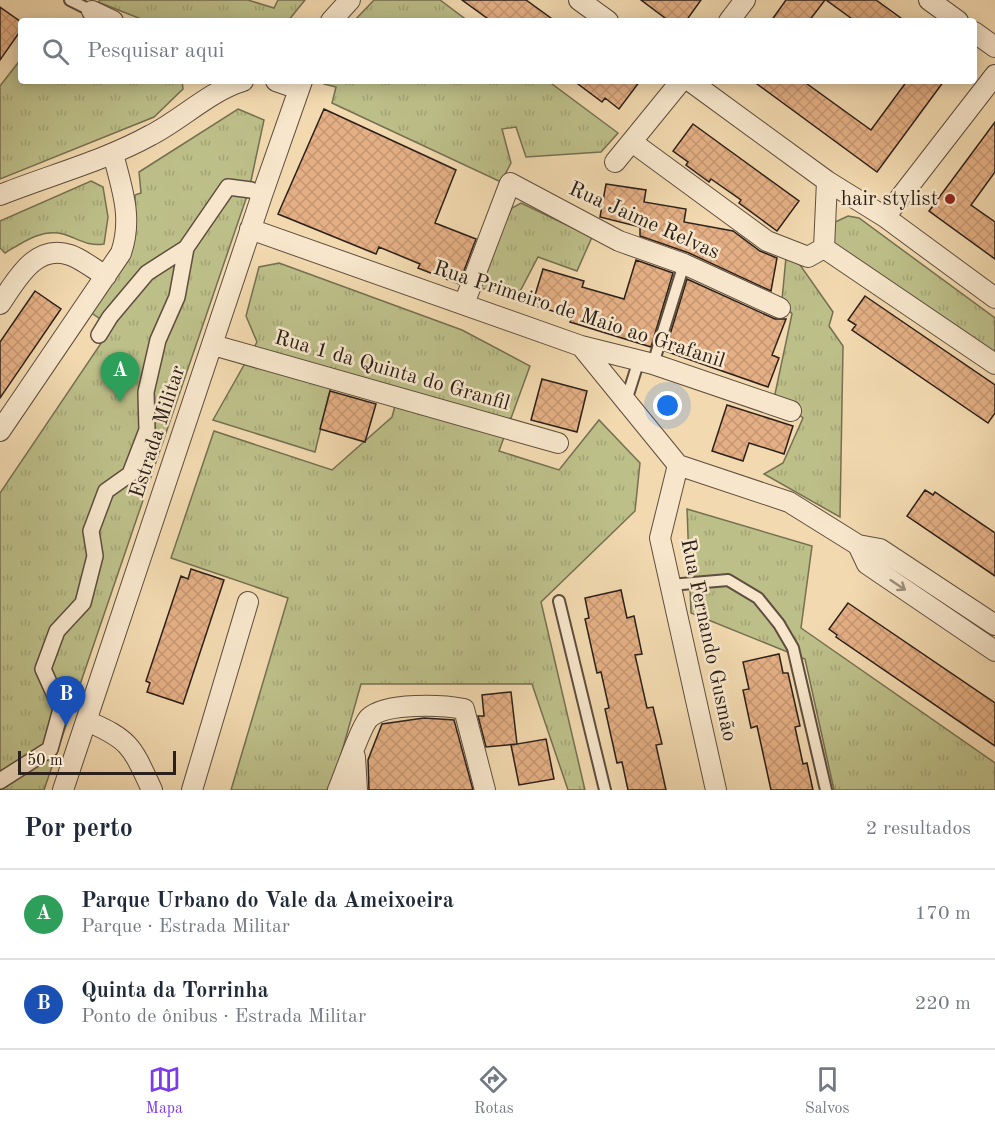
<!DOCTYPE html>
<html lang="pt">
<meta charset="utf-8">
<style>
:root{--surface:#fff;--page:#f6f6f7;--text:#1f2937;--muted:#747a83;--line:#e0e1e3;--accent:#7c3aed}
body{margin:0;font-family:"Old Standard TT",serif;background:var(--page);color:var(--text)}
.scale{position:absolute;left:18px;bottom:15px;width:158px;box-sizing:border-box;padding-left:6px;border:3px solid #2c201a;border-top:0;font-size:16px;line-height:21px;white-space:nowrap;color:#2c201a;-webkit-text-stroke:4px #f7e6cb;paint-order:stroke}
.you{position:absolute;left:668px;top:406px;width:21px;height:21px;margin:-15px;border:4px solid #fff;border-radius:50%;background:#1a73e8;box-shadow:0 0 0 9px #1a73e833}
.badge{display:grid;place-items:center;width:39px;height:39px;border-radius:50%;background:var(--accent);color:#fff;font-size:20px;font-weight:700}
.pin{position:absolute;translate:-50% -50px;filter:drop-shadow(0 2px 3px #0008)}
.pin::after{content:'';position:absolute;top:32px;width:21px;height:18px;background:inherit;clip-path:polygon(0 0,100% 0,50% 100%)}
.list{margin:0;padding:0;list-style:none}
h2{display:flex;justify-content:space-between;align-items:center;height:78px;margin:0;padding:0 24px;font-size:26px}
h2 small{font-size:20px;font-weight:400;color:var(--muted)}
.list li{display:grid;grid-template-columns:39px 1fr auto;gap:18px;align-items:center;box-sizing:border-box;height:90px;padding:0 24px;border-top:2px solid var(--line)}
.list b{display:block;font-size:22px;white-space:nowrap}
.list p{margin:0;font-size:20px;white-space:nowrap;color:var(--muted)}
.list em{font-size:20px;font-style:normal;color:var(--muted)}
.icon{flex:none;width:33px;height:33px;fill:none;stroke:currentColor;stroke-width:2;stroke-linecap:round;stroke-linejoin:round}
.map{position:relative;flex:none;width:995px;height:790px;overflow:hidden}
.search{position:absolute;background:var(--surface);box-shadow:0 3px 15px #0003;left:18px;right:18px;top:18px;height:66px;display:flex;align-items:center;gap:15px;box-sizing:border-box;padding:0 21px;border-radius:6px;color:var(--muted);font-size:22px}
.sheet{height:258px;background:var(--surface)}
nav{display:flex;justify-content:space-around;align-items:center;box-sizing:border-box;height:84px;border-top:2px solid var(--line);background:var(--surface);font-size:16px;color:var(--muted)}
nav a{display:grid;justify-items:center;gap:3px}
nav .on{color:var(--accent)}
.map>svg:first-child{display:block}
.grass{fill:url(#grass-tufts);stroke:#747052;stroke-width:1.5}
.building{fill:url(#building-cross-hatch);stroke:#2c201a;stroke-width:1.5}
.lines{fill:none;stroke-linecap:round;stroke-linejoin:round}
.service-casing{stroke:#5e4e3f;stroke-width:14}
.pedestrian-casing{stroke:#5e4e3f;stroke-width:18}
.minor-casing{stroke:#5e4e3f;stroke-width:22}
.service{stroke:#f7e6cb;stroke-width:10}
.pedestrian{stroke:#f7e6cb;stroke-width:15}
.minor{stroke:#f7e6cb;stroke-width:20}
.oneway{stroke:#9c8d7b}
.poi-dot{fill:#8f2418;stroke:#f7e6cb;stroke-width:2}
.labels{text-anchor:middle;dominant-baseline:central;stroke-width:5;stroke-linejoin:round;paint-order:stroke}
.poi-label{font-size:21px;fill:#2c201a;stroke:#f7e6cb;text-anchor:end}
.street-label{font-size:21px;fill:#2c201a;stroke:#f7e6cb}
</style>
<div class="map">
<svg width="995" height="790" viewBox="0 0 995 790">
<defs>
<pattern id="grass-tufts" width="24" height="20" patternUnits="userSpaceOnUse" patternTransform="scale(1.5)"><rect width="24" height="20" fill="#bdbf89"/><path d="M3 7l-1-3M5 7V3M7 7l1-3M15 17l-1-3M17 17v-4M19 17l1-3" fill="none" stroke="#a3a476"/></pattern>
<pattern id="building-cross-hatch" width="8" height="8" patternUnits="userSpaceOnUse" patternTransform="scale(1.5)"><rect width="8" height="8" fill="#e4af84"/><path d="M0 0l8 8M0 8l8-8" fill="none" stroke="#c49671"/></pattern>
</defs>
<rect width="100%" height="100%" fill="#f2d9af"/>
<filter id="stains"><feTurbulence type="fractalNoise" baseFrequency=".00333" numOctaves="4"/><feColorMatrix values="0 0 0 0 .2 0 0 0 0 .09 0 0 0 0 .02 0 0 0 .5 -.17"/></filter>
<radialGradient id="worn" r=".72"><stop offset=".6" stop-color="#630" stop-opacity="0"/><stop offset="1" stop-color="#630" stop-opacity=".3"/></radialGradient>
<path class="grass" d="M 100,0 L 248,0 L 274,8 L 278,0 L 305,0 L 288,21 L 146,21 L 98,2 Z
M 374,0 L 440,0 L 468,21 L 354,21 Z
M 21,59 L 21,81 L 182,81 L 183,89 L 154,117 L 0,179 L 0,86 Z
M 325,81 L 548,81 L 618,133 L 601,152 L 526,157 L 516,127 L 502,129 L 511,163 L 501,182 L 332,103 L 336,87 L 324,84 Z
M 238,109 L 264,120 L 249,190 L 44,790 L 0,790 L 0,493 L 112,327 L 90,312 L 135,209 L 135,195 L 141,193 L 139,172 Z
M 91,181 L 103,187 L 108,217 L 104,244 C 88,247 77,238 63,234 C 42,228 22,243 5,253 L 0,248 L 0,221 Z
M 521,203 L 592,237 L 577,271 L 538,257 L 516,299 L 475,286 L 512,208 Z
M 848,216 L 859,218 L 995,318 L 995,355 L 839,250 L 833,242 L 833,223 Z
M 786,257 L 798,262 L 833,312 L 829,326 L 843,346 L 840,517 L 764,474 L 783,463 L 803,418 L 775,394 L 792,314 L 782,300 Z
M 279,263 L 462,330 L 530,366 L 499,451 L 559,470 L 599,420 L 640,463 L 635,511 L 541,602 L 585,790 L 568,790 L 532,684 L 361,684 L 331,790 L 231,790 L 288,598 L 171,558 L 214,431 L 332,470 L 392,417 L 399,391 L 335,371 L 315,452 L 213,420 L 257,342 L 246,316 L 259,267 Z
M 687,509 L 812,546 L 801,628 L 995,763 L 995,790 L 834,790 L 805,659 L 691,613 Z"/>
<path class="building" d="M 462,0 L 526,0 L 555,21 L 491,21 Z
M 641,0 L 701,0 L 686,21 L 669,21 Z
M 786,0 L 825,0 L 809,21 L 771,21 Z
M 826,0 L 876,0 L 905,21 L 855,21 Z
M 0,7 L 21,22 L 21,30 L 0,60 Z
M 574,81 L 640,81 L 619,109 L 605,98 L 602,102 Z
M 753,81 L 803,81 L 871,130 L 907,81 L 944,81 L 877,172 Z
M 324,109 L 456,170 L 435,223 L 476,239 L 459,284 L 418,268 L 420,264 L 379,247 L 376,254 L 278,214 Z
M 995,122 L 995,172 L 971,205 L 995,222 L 995,259 L 929,211 Z
M 693,124 L 799,201 L 777,231 L 739,203 L 741,200 L 711,179 L 709,182 L 686,165 L 688,162 L 673,151 Z
M 606,184 L 646,190 L 644,202 L 686,209 L 684,222 L 733,231 L 760,251 L 777,258 L 771,291 L 689,253 L 640,236 L 640,227 L 600,217 Z
M 636,260 L 673,273 L 651,347 L 570,322 L 573,317 L 532,305 L 543,269 L 584,281 L 582,287 L 624,299 Z
M 687,279 L 775,319 L 786,319 L 772,355 L 779,358 L 768,387 L 665,351 Z
M 35,291 L 61,309 L 0,398 L 0,342 Z
M 865,296 L 995,385 L 995,413 L 988,423 L 852,330 L 856,325 L 848,320 Z
M 542,379 L 587,391 L 577,432 L 531,420 Z
M 330,391 L 376,404 L 365,442 L 320,429 Z
M 727,405 L 793,426 L 784,454 L 749,443 L 743,461 L 712,451 Z
M 925,490 L 933,495 L 935,492 L 995,533 L 995,576 L 907,516 Z
M 191,569 L 224,580 L 183,704 L 147,692 L 150,683 L 146,681 L 181,576 L 188,579 Z
M 621,590 L 627,618 L 634,616 L 642,654 L 635,655 L 647,708 L 653,707 L 662,744 L 656,745 L 666,790 L 628,790 L 622,762 L 617,763 L 605,709 L 609,708 L 601,672 L 597,673 L 585,619 L 589,618 L 585,598 Z
M 848,603 L 995,703 L 995,746 L 836,637 L 837,635 L 829,629 Z
M 779,654 L 783,673 L 788,673 L 800,726 L 795,727 L 803,764 L 807,763 L 813,790 L 771,790 L 757,726 L 751,728 L 743,690 L 749,689 L 743,662 Z
M 511,692 L 517,744 L 486,747 L 478,716 L 484,716 L 482,695 Z
M 424,718 L 454,720 L 473,790 L 369,790 L 368,760 L 382,724 Z
M 546,739 L 554,779 L 519,785 L 511,745 Z"/>
<g class="lines">
<defs>
<path id="service" d="M 70,0 L 92,11
M 653,364 L 684,264
M 626,401 L 639,360
M 670,585 L 728,580 L 758,598 L 779,624 L 793,648 L 826,790
M 559,601 L 605,790"/>
<path id="pedestrian" d="M 99,335 L 110,317 L 147,273 L 186,248 L 228,187 L 251,190 L 262,195
M 0,781 L 50,749 L 61,709 L 43,669 L 57,631 L 83,603 L 95,556 L 91,531 L 106,491 L 130,474 L 147,430 L 146,392 L 158,340 L 177,297 L 186,248"/>
<path id="minor" d="M 579,0 L 608,21
M 929,0 L 958,21
M 92,11 L 113,21
M 331,21 L 350,0
M 729,21 L 745,0
M 974,32 L 995,47
M 276,81 L 299,89
M 690,81 L 827,181 L 885,217 L 995,298
M 632,142 L 767,241 L 808,257 L 824,248
M 615,162 L 681,81
M 827,181 L 824,248 L 995,364
M 0,195 C 50,175 104,161 151,135 C 182,119 210,91 243,81
M 885,217 L 995,75
M 250,229 L 581,346 L 653,364 L 791,411
M 0,304 C 16,281 35,243 70,255 C 82,259 95,270 106,276
M 464,304 L 510,183 L 619,241 L 684,264 L 780,308
M 213,345 L 558,443
M 581,346 L 678,465 L 789,502 L 858,545 L 867,564 L 995,651
M 0,431 L 121,253 C 133,218 122,189 113,154
M 678,465 L 660,538 L 716,790
M 858,545 L 880,549 L 995,625
M 87,721 C 131,740 132,747 152,790
M 355,757 L 357,790
M 63,790 L 262,195 L 302,81
M 192,790 L 248,602
M 338,790 C 344,776 361,726 369,718 C 386,702 443,705 464,709 L 485,790"/>
</defs>
<use href="#service" class="service-casing"/>
<use href="#pedestrian" class="pedestrian-casing"/>
<use href="#minor" class="minor-casing"/>
<use href="#service" class="service"/>
<use href="#pedestrian" class="pedestrian"/>
<use href="#minor" class="minor"/>
</g>
<defs><path id="oneway-shaft" d="M-6 0H5M1.5-3L5.5 0L1.5 3" fill="none" stroke-width="1.6" stroke-linecap="round" stroke-linejoin="round" transform="scale(1.5)"/></defs>
<use class="oneway" href="#oneway-shaft" transform="translate(898 585) rotate(34)"/>
<circle class="poi-dot" cx="950" cy="199" r="6"/>
<g class="labels">
<g class="poi-label">
<text x="938" y="199">hair stylist</text>
</g>
<g class="street-label">
<text transform="translate(644 221) rotate(24)">Rua Jaime Relvas</text>
<text transform="translate(579 315) rotate(18)">Rua Primeiro de Maio ao Grafanil</text>
<text transform="translate(392 371) rotate(16)">Rua 1 da Quinta do Granfil</text>
<text transform="translate(158 432) rotate(-72)">Estrada Militar</text>
<text transform="translate(708 640) rotate(78)">Rua Fernando Gusmão</text>
</g>
</g>
<rect width="100%" height="100%" filter="url(#stains)"/>
<rect width="100%" height="100%" fill="url(#worn)"/>
</svg>
<div class="scale">50 m</div>
<div class="you"></div>
<div class="pin badge" style="left:120px;top:402px;background:#2e9e5b">A</div>
<div class="pin badge" style="left:66px;top:726px;background:#1a4fb4">B</div>
<div class="search"><svg class="icon" aria-label="search" viewBox="0 0 24 24"><circle cx="10" cy="10" r="6"/><path d="M15 15l6 6"/></svg>Pesquisar aqui</div>
</div>
<section class="sheet">
<h2>Por perto<small>2 resultados</small></h2>
<ul class="list">
<li><span class="badge" style="background:#2e9e5b">A</span><div><b>Parque Urbano do Vale da Ameixoeira</b><p>Parque · Estrada Militar</p></div><em>170 m</em></li>
<li><span class="badge" style="background:#1a4fb4">B</span><div><b>Quinta da Torrinha</b><p>Ponto de ônibus · Estrada Militar</p></div><em>220 m</em></li>
</ul>
</section>
<nav>
<a class="on"><svg class="icon" aria-label="map" viewBox="0 0 24 24"><path d="M3 6l6-2 6 2 6-2v14l-6 2-6-2-6 2zM9 4v14M15 6v14"/></svg>Mapa</a>
<a><svg class="icon" aria-label="directions" viewBox="0 0 24 24"><path d="M12 3l9 9-9 9-9-9zM9 14v-3h6M13 9l2 2-2 2"/></svg>Rotas</a>
<a><svg class="icon" aria-label="saved" viewBox="0 0 24 24"><path d="M7 4h10v16l-5-4-5 4z"/></svg>Salvos</a>
</nav>
